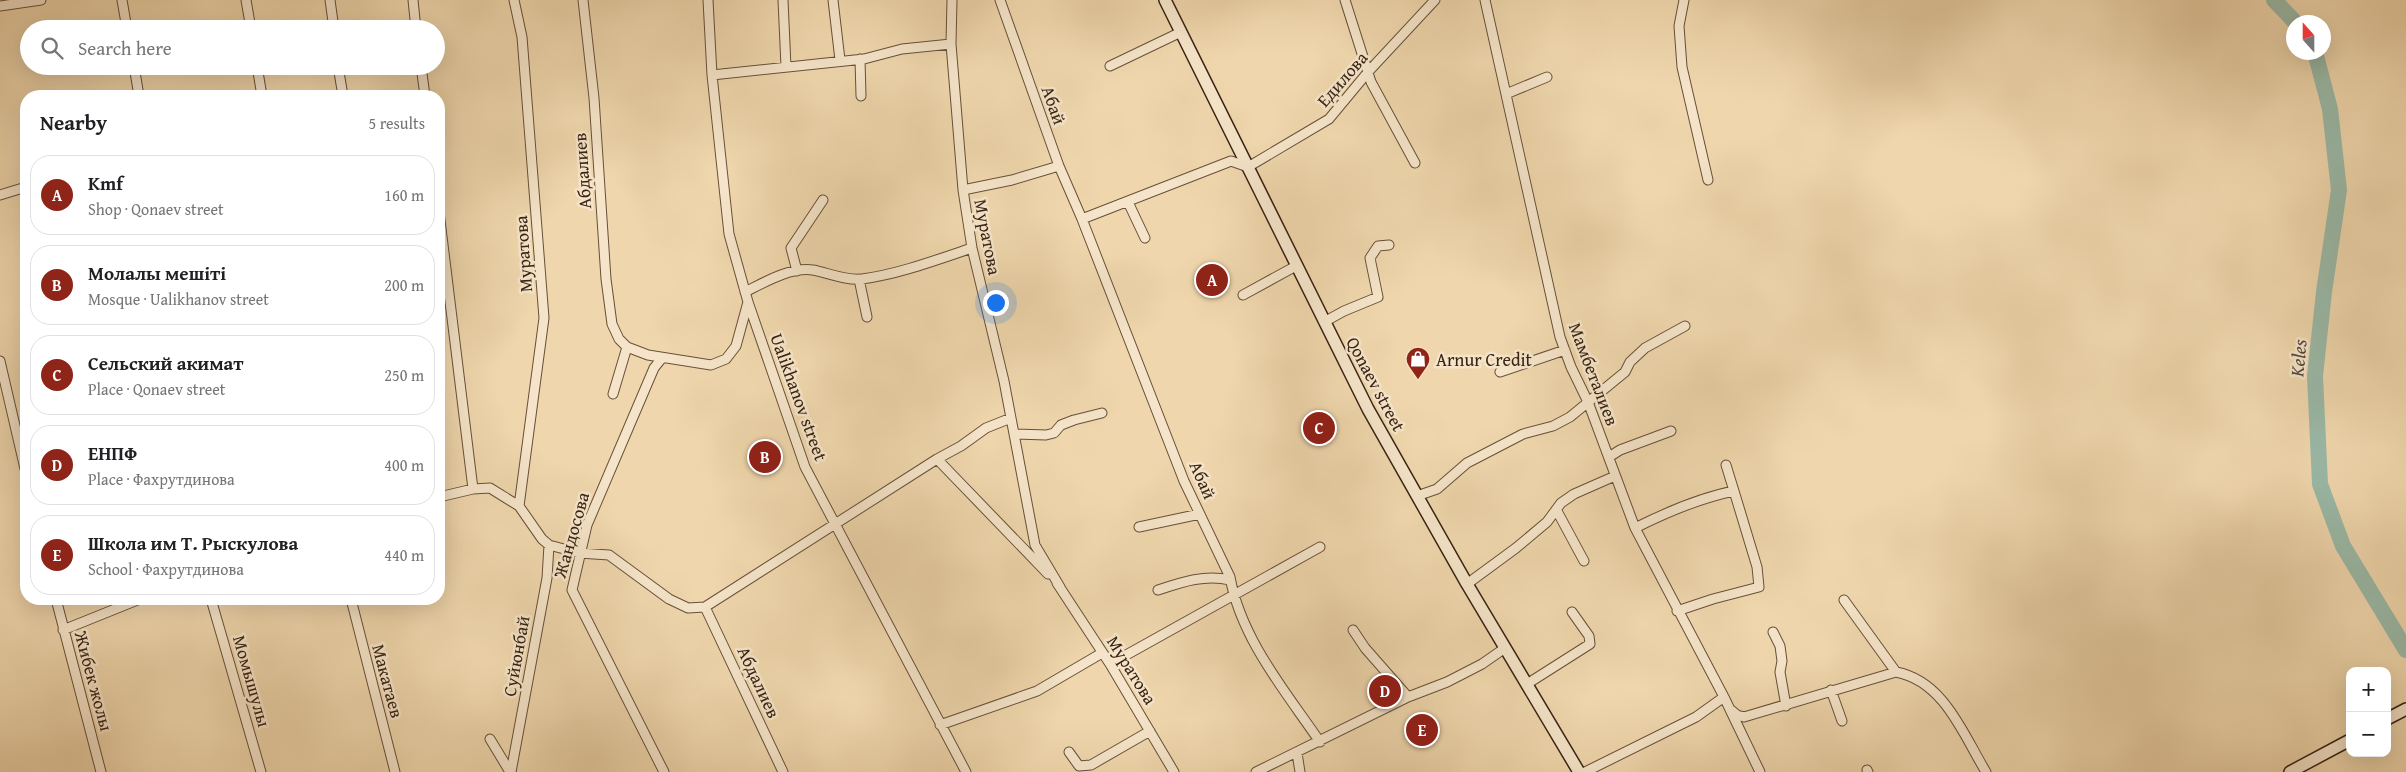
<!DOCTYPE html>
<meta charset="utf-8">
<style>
:root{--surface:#fff;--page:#f6f6f6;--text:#202124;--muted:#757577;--line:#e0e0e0;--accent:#8f2418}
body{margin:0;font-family:"Gentium Book Plus",serif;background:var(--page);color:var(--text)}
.controls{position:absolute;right:15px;bottom:15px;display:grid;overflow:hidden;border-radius:10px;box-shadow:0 5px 20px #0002}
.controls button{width:45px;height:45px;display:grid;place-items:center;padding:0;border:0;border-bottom:1px solid var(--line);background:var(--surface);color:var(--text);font:25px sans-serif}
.compass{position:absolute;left:2286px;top:15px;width:45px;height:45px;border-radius:50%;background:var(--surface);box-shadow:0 5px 20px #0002;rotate:339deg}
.you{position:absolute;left:995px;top:302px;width:18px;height:18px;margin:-12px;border:4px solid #fff;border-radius:50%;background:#1a73e8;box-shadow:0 0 0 8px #1a73e833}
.badge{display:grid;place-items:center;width:32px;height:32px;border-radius:50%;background:var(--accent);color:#fff;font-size:16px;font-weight:700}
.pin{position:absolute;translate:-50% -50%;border:2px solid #fff;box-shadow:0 1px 5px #0006}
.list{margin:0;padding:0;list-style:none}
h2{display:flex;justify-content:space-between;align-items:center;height:65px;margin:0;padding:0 20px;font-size:21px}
h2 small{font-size:16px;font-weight:400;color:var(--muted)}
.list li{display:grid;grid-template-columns:32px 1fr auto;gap:15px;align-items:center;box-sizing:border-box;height:80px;margin:0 10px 10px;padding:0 10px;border:1px solid var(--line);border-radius:20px}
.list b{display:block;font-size:19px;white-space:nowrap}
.list p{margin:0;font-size:16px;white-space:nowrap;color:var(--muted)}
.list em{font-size:16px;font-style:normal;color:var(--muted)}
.icon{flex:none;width:28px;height:28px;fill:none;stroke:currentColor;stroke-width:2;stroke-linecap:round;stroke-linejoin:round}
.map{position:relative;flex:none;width:2406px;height:772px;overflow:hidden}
.search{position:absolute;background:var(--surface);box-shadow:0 5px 20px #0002;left:20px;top:20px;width:425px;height:55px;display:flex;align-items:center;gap:12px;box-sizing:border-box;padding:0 18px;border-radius:28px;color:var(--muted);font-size:19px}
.panel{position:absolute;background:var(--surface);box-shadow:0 5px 20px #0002;left:20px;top:90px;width:425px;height:515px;border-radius:20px}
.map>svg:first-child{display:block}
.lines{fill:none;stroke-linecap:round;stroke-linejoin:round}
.river{stroke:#9ab9a7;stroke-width:16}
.street-casing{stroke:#665039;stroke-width:11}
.secondary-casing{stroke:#382313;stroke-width:14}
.street{stroke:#f5e4c9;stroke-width:9}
.secondary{stroke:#f5e4c9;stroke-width:11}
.labels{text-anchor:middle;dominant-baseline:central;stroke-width:5;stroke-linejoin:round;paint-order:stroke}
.street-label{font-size:18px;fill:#382313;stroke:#f5e4c9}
.poi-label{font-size:18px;fill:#382313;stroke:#f5e4c9;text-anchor:start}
.water-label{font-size:19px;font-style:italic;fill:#504838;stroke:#f5e4c9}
</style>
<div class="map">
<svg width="2406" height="772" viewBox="0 0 2406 772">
<rect width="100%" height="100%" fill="#efd6ac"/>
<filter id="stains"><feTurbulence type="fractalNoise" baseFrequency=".004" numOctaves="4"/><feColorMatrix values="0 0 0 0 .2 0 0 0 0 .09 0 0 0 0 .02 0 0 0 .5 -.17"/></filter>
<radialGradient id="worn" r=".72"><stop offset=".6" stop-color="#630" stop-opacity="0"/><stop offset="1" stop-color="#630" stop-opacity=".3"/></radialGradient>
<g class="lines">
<path class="river" d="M 2274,0 L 2295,22
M 2315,52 L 2330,109 L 2339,190 L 2324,292 L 2315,376 L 2320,484 L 2343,546 L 2406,650"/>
<defs>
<path id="street" d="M 122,0 L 127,29
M 246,0 L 251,29
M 330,0 L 334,29
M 413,0 L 416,29
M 514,0 L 522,37 L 544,318 L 519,506
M 583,0 L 594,98 L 606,279 L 612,324 L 619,339 L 627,347 L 648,355 L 711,365 L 726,359 L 736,346 L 748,302
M 708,0 L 712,75 L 729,234 L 748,302 L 805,467 L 966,772
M 783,0 L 786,67
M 833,0 L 840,60
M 952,0 L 951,44 L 963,190 L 972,248 L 1004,381 L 1035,545 L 1060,587
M 1000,0 L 1059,166 L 1082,219 L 1184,481 L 1230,577 C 1241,639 1286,692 1320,742
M 1345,0 L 1371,82 L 1415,163
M 1485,0 L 1560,337 L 1571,367 L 1588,402 L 1635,528 L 1724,697 L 1760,772
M 1684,0 L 1679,26 L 1682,67 L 1708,180
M 0,6 L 41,0
M 860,59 L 861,96
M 134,66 L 139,96
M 257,66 L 262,96
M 338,66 L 343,96
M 421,66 L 425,96
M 1110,66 L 1181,32
M 712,75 L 864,59 L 902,49 L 951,44
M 1506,94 L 1547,77
M 963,190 L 1012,180 L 1059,166
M 0,195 L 26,187
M 1128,202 L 1145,238
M 439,212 L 473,489
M 1082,219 L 1231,161 L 1248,167 L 1329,119 L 1368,72 L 1435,0
M 797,271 L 791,248 L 823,200
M 859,279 L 867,317
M 745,292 C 765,282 790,267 813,270 C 828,273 847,281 862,279 C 899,274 936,260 972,248
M 1243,295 L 1296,266
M 1324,322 L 1344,311 L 1378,297 L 1370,258 L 1378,246 L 1389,245
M 662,358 L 654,368 L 587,525 L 572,590 L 664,772
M 0,361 L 26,473
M 1500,372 L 1565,350
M 613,394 L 627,347
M 1014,434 L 1046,435 L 1054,433 L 1061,425 L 1074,420 L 1102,413
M 1609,457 L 1620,450 L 1671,431
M 937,459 L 1048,574
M 1726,465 L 1734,491
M 1417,496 L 1437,489 L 1467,463 L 1523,434 L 1553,426 L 1570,417 L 1625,372 L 1630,362 L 1645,348 L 1685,326
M 439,497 L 473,489 L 490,488 L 519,506 L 542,539 L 549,545 L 579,553 L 609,555 L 669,599 L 688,608 L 705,607 L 937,459 L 961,446 L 986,428 L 1011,418
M 1557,511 L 1584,561
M 1139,527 L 1200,514
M 1635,528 C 1667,512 1699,498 1734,491 L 1757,567 L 1759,587 L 1713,599 L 1677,611
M 1057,583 L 1110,664 L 1174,772
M 1467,584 L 1516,548 L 1547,522 L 1561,503 L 1574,494 L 1615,476
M 1158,590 C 1182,582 1205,574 1230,580
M 56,599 L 101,772
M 211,599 L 261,772
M 351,599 L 395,772
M 1844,600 L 1896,672
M 705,607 L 783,772
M 63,630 L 140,599
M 1353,630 L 1365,648 L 1408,697
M 1773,632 L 1780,646 L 1782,661 L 1780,672 L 1786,706
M 1110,664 L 1320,547
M 1527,684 L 1590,644 L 1589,636 L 1572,612
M 1831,690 L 1842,721
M 1731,710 L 1737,715 L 1744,717 L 1896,672 C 1944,681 1963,734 1986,772
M 940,725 L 1037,691 L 1102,653
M 490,739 L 510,772
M 1069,752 L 1079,766 L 1091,765 L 1150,731
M 1297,753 L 1300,772
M 1867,770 L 1868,772
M 511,772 L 547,578 L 549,545
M 1256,772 L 1408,697 L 1447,682 L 1482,664 L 1505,648
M 1585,772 L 1696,717 L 1724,697"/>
<path id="secondary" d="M 1165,0 L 1368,409 L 1467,584 L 1579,772
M 2387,719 L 2406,709
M 2290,772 L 2350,740"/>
</defs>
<use href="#street" class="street-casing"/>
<use href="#secondary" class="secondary-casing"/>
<use href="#street" class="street"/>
<use href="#secondary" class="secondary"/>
</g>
<defs>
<symbol id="shop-pin" viewBox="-11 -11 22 30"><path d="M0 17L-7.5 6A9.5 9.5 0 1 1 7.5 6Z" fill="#8f2418" stroke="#f5e4c9"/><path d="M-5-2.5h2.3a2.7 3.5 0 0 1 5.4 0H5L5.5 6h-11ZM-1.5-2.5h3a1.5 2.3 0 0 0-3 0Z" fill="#fff"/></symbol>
</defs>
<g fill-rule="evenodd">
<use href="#shop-pin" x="1404" y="345" width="28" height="38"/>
</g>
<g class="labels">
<g class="street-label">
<text transform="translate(1342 79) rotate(-49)">Едилова</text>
<text transform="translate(1054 105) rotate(70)">Абай</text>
<text transform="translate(582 171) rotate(-94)">Абдалиев</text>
<text transform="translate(988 237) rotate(79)">Муратова</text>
<text transform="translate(523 254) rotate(-94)">Муратова</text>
<text transform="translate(1594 374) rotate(69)">Мамбеталиев</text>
<text transform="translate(1376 384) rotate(62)">Qonaev street</text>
<text transform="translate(799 397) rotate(70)">Ualikhanov street</text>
<text transform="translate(1203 480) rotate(66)">Абай</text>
<text transform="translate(571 535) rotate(-74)">Жандосова</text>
<text transform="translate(516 656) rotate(-80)">Суйюнбай</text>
<text transform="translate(1132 670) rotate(58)">Муратова</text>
<text transform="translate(94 681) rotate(75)">Жибек жолы</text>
<text transform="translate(252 681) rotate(74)">Момышулы</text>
<text transform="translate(388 681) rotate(75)">Макатаев</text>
<text transform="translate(759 682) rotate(65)">Абдалиев</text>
</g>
<g class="poi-label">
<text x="1436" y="359">Arnur Credit</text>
</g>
<g class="water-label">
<text transform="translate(2298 358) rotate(-85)">Keles</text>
</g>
</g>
<rect width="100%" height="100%" filter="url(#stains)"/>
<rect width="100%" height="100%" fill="url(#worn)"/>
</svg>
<div class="controls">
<button>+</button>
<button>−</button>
</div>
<svg class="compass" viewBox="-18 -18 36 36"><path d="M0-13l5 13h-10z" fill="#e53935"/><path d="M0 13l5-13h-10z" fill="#757577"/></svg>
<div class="you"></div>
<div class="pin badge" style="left:1212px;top:280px">A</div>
<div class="pin badge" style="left:765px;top:457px">B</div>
<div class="pin badge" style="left:1319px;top:428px">C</div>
<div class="pin badge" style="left:1385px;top:691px">D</div>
<div class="pin badge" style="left:1422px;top:730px">E</div>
<div class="search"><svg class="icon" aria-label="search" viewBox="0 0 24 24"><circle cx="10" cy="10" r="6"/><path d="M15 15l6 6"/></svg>Search here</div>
<section class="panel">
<h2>Nearby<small>5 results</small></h2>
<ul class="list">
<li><span class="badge">A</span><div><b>Kmf</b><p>Shop · Qonaev street</p></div><em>160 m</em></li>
<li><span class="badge">B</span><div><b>Молалы мешіті</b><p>Mosque · Ualikhanov street</p></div><em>200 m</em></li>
<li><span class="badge">C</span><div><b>Сельский акимат</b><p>Place · Qonaev street</p></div><em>250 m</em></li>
<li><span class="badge">D</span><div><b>ЕНПФ</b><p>Place · Фахрутдинова</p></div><em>400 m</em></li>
<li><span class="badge">E</span><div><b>Школа им Т. Рыскулова</b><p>School · Фахрутдинова</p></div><em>440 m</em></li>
</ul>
</section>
</div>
